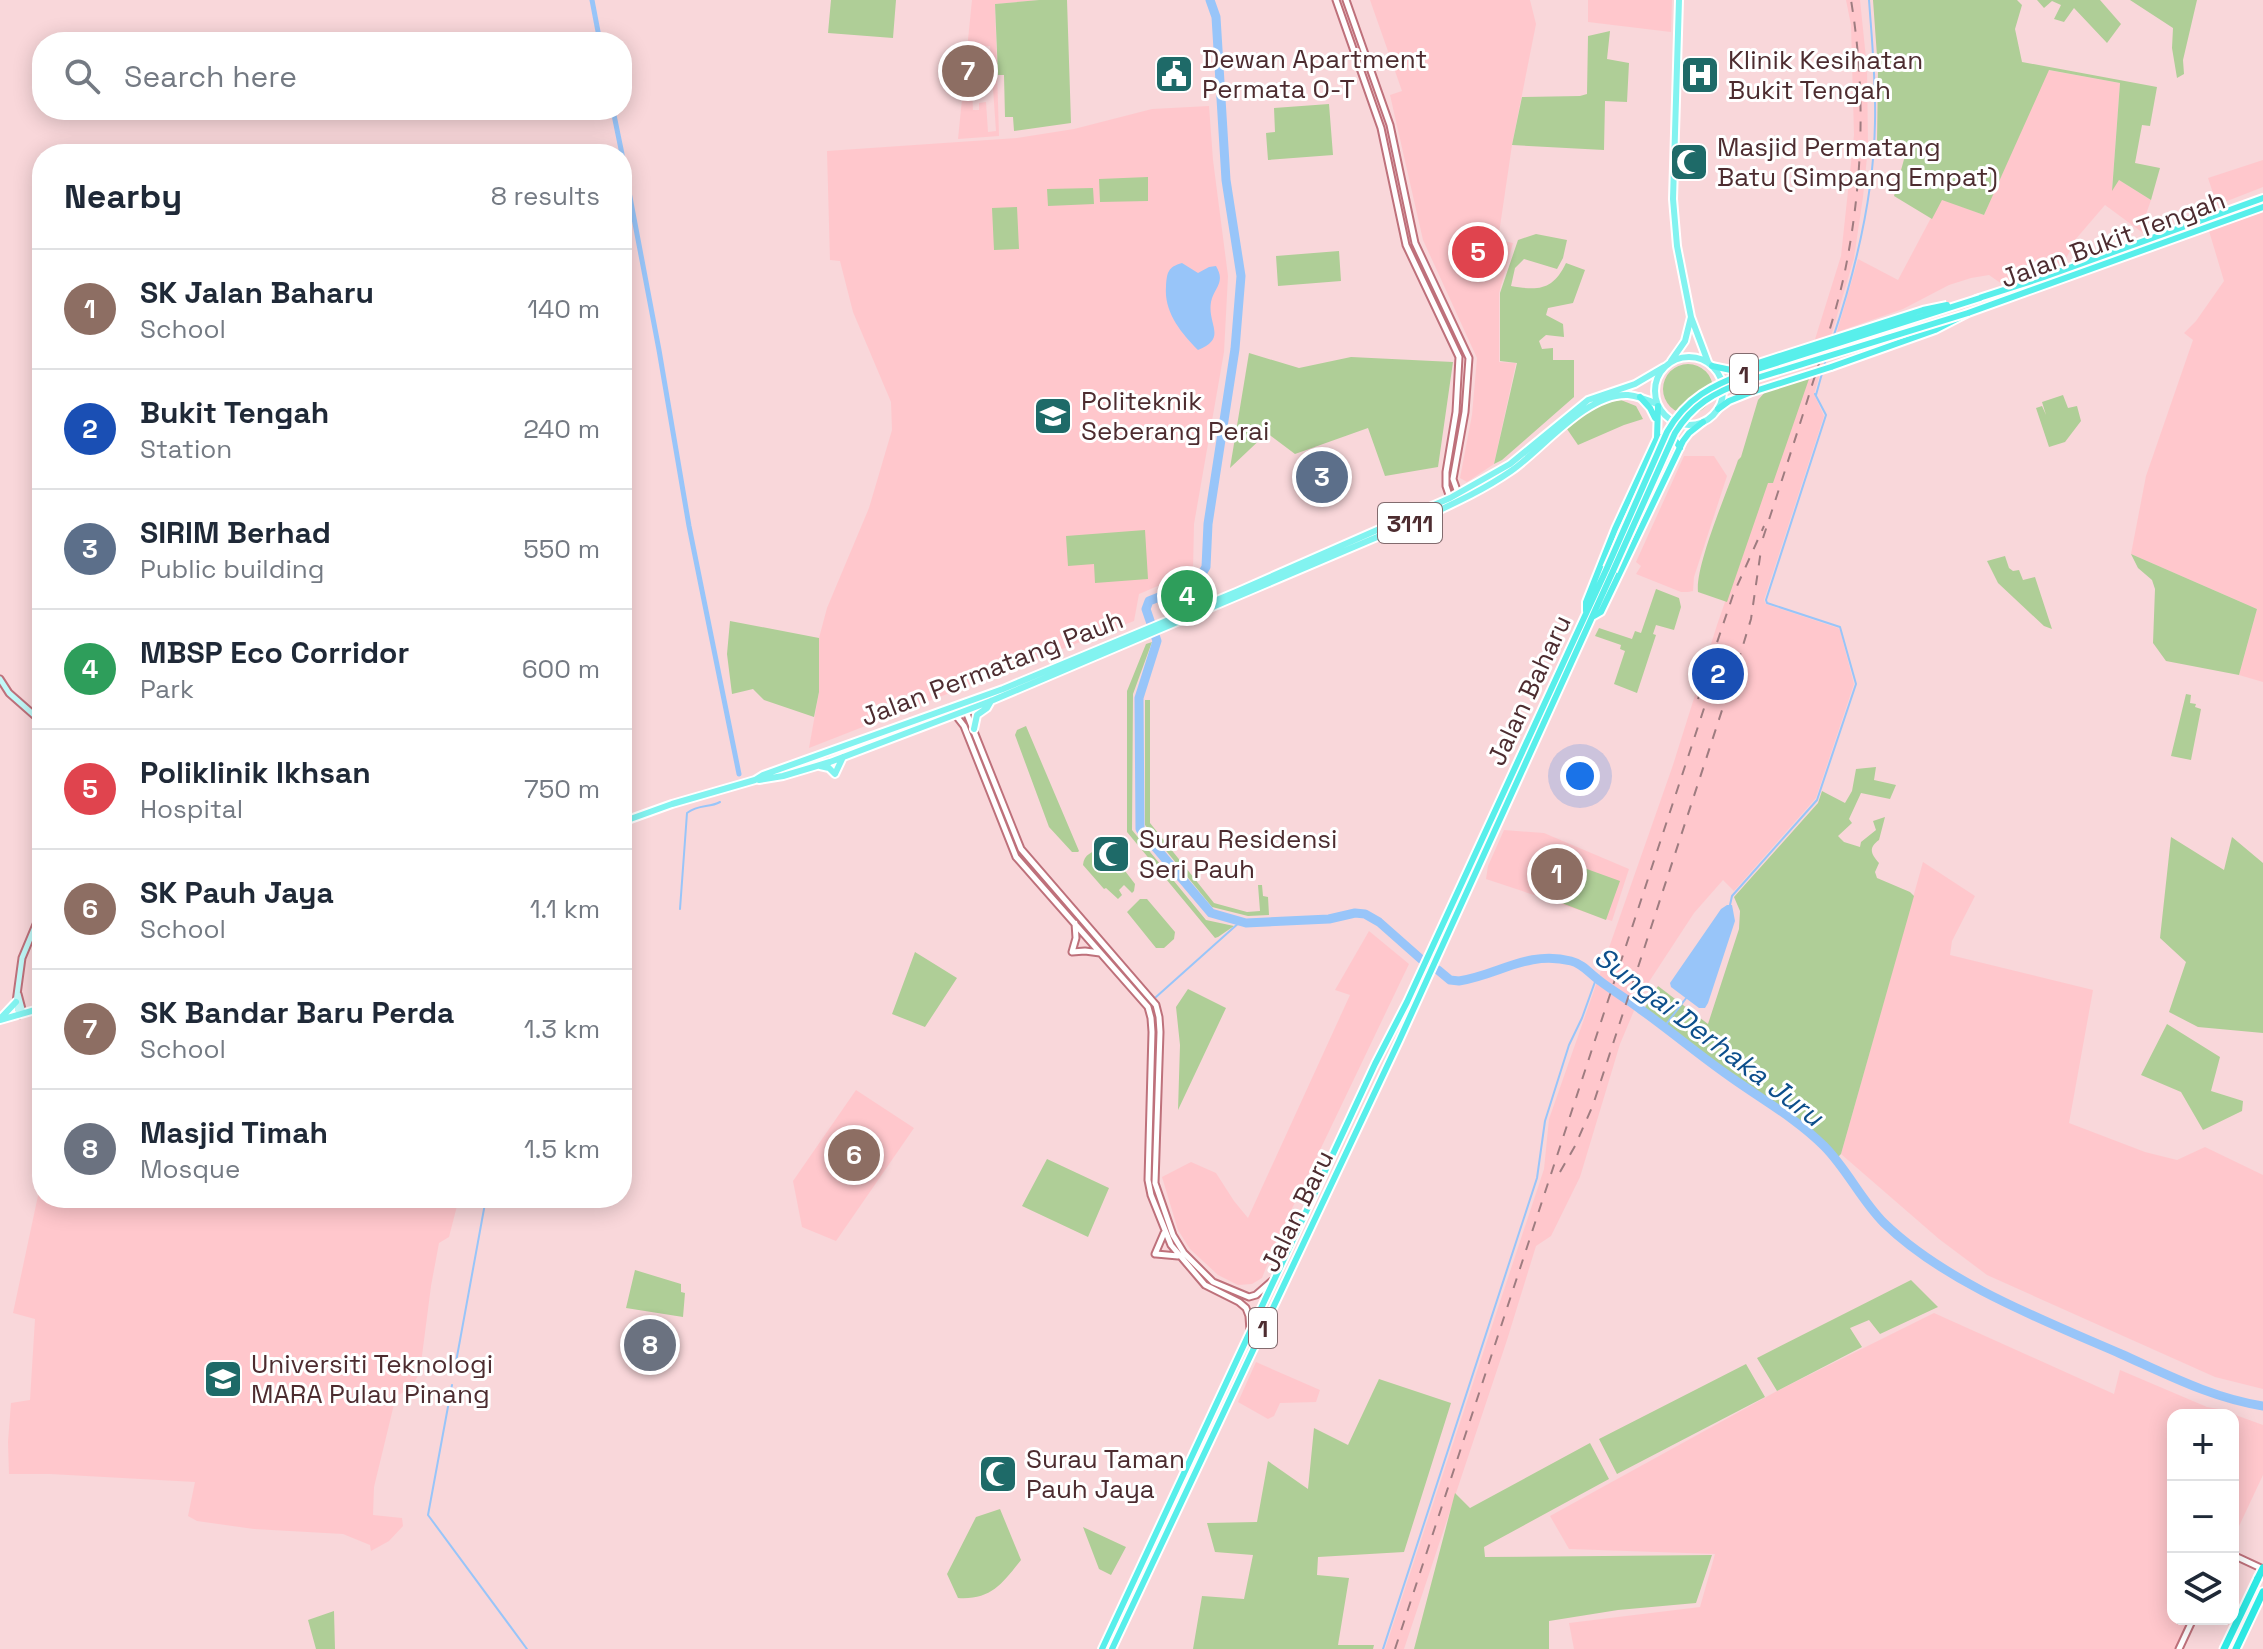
<!DOCTYPE html>
<meta charset="utf-8">
<style>
:root{--surface:#fff;--page:#f6f6f7;--text:#1f2937;--muted:#747a83;--line:#e0e1e3;--accent:#1e6a68}
body{margin:0;font-family:"Space Grotesk",sans-serif;background:var(--page);color:var(--text)}
.controls{position:absolute;right:24px;bottom:24px;display:grid;overflow:hidden;border-radius:16px;box-shadow:0 4px 20px #0003}
.controls button{width:72px;height:72px;display:grid;place-items:center;padding:0;border:0;border-bottom:2px solid var(--line);background:var(--surface);color:var(--text);font:40px sans-serif}
.you{position:absolute;left:1580px;top:776px;width:28px;height:28px;margin:-20px;border:6px solid #fff;border-radius:50%;background:#1a73e8;box-shadow:0 0 0 12px #1a73e833}
.badge{display:grid;place-items:center;width:52px;height:52px;border-radius:50%;background:var(--accent);color:#fff;font-size:26px;font-weight:700}
.pin{position:absolute;translate:-50% -50%;border:4px solid #fff;box-shadow:0 2px 8px #0006}
.list{margin:0;padding:0;list-style:none}
h2{display:flex;justify-content:space-between;align-items:center;height:104px;margin:0;padding:0 32px;font-size:34px}
h2 small{font-size:26px;font-weight:400;color:var(--muted)}
.list li{display:grid;grid-template-columns:52px 1fr auto;gap:24px;align-items:center;box-sizing:border-box;height:120px;padding:0 32px;border-top:2px solid var(--line)}
.list b{display:block;font-size:30px;white-space:nowrap}
.list p{margin:0;font-size:26px;white-space:nowrap;color:var(--muted)}
.list em{font-size:26px;font-style:normal;color:var(--muted)}
.icon{flex:none;width:44px;height:44px;fill:none;stroke:currentColor;stroke-width:2;stroke-linecap:round;stroke-linejoin:round}
.map{position:relative;flex:none;width:2263px;height:1649px;overflow:hidden}
.search{position:absolute;background:var(--surface);box-shadow:0 4px 20px #0003;left:32px;top:32px;width:600px;height:88px;display:flex;align-items:center;gap:20px;box-sizing:border-box;padding:0 28px;border-radius:32px;color:var(--muted);font-size:30px}
.panel{position:absolute;background:var(--surface);box-shadow:0 4px 20px #0003;left:32px;top:144px;width:600px;height:1064px;border-radius:32px}
.map>svg:first-child{display:block}
.built{fill:#ffc7cc;fill-rule:evenodd}
.green{fill:#afce97}
.water{fill:#98c5f9}
.lines{fill:none;stroke-linecap:round;stroke-linejoin:round}
.stream{stroke:#98c5f9;stroke-width:2}
.canal{stroke:#98c5f9;stroke-width:5}
.river{stroke:#98c5f9;stroke-width:9}
.tertiary-casing{stroke:#be717b;stroke-width:9}
.secondary-casing{stroke:#be717b;stroke-width:9}
.primary-casing{stroke:#fff;stroke-width:10}
.trunk-casing{stroke:#fff;stroke-width:10}
.motorway-casing{stroke:#fff;stroke-width:11}
.tertiary{stroke:#fff;stroke-width:5}
.secondary{stroke:#c1f9f8;stroke-width:5}
.primary{stroke:#82f3f0;stroke-width:6}
.trunk{stroke:#58efeb;stroke-width:6}
.motorway{stroke:#2febe6;stroke-width:7}
.rail{stroke:#9e7c80;stroke-width:2;stroke-dasharray:10 10;stroke-linecap:butt}
.trunk-bridge-casing{stroke:#fff;stroke-width:10;stroke-linecap:butt}
.motorway-bridge-casing{stroke:#fff;stroke-width:11;stroke-linecap:butt}
.trunk-bridge{stroke:#58efeb;stroke-width:6}
.motorway-bridge{stroke:#2febe6;stroke-width:7}
.labels{text-anchor:middle;dominant-baseline:central;stroke-width:6;stroke-linejoin:round;paint-order:stroke}
.shield{fill:#fff;stroke:#826b6e;stroke-width:2}
.shield-label{font-size:24px;font-weight:bold;fill:#4d2c30}
.poi-label{font-size:26px;fill:#4d2c30;stroke:#fff;text-anchor:start}
.street-label{font-size:26px;fill:#4d2c30;stroke:#fff}
.water-label{font-size:28px;font-style:italic;fill:#0d4f8c;stroke:#fff}
</style>
<div class="map">
<svg width="2263" height="1649" viewBox="0 0 2263 1649">
<rect width="100%" height="100%" fill="#f9d7da"/>
<path class="built" d="M 972,0 L 1039,0 L 995,4 L 999,136 L 958,139 ZM 990,46 L 996,131 L 988,132 L 986,102 L 979,103 L 979,110 L 973,110 L 971,67 L 978,67 L 979,75 L 984,75 L 982,47 Z
M 1370,0 L 1530,0 L 1536,24 L 1512,145 L 1498,240 L 1513,243 L 1499,293 L 1499,362 L 1516,363 L 1494,464 L 1467,482 L 1460,478 L 1472,415 L 1477,358 L 1423,240 L 1390,95 L 1402,91 Z
M 1588,0 L 1672,0 L 1671,32 L 1588,22 Z
M 1846,0 L 1860,0 L 1867,68 L 1868,147 L 1863,197 L 1854,258 L 1814,394 L 1824,416 L 1764,600 L 1766,604 L 1838,628 L 1840,630 L 1854,684 L 1816,798 L 1734,891 L 1723,880 L 1694,913 L 1641,994 L 1620,1044 L 1580,1177 L 1551,1236 L 1536,1246 L 1507,1340 L 1404,1649 L 1385,1649 L 1544,1169 L 1549,1119 L 1673,765 L 1717,625 L 1802,381 L 1841,256 L 1854,135 L 1851,25 Z
M 2048,70 L 2120,83 L 2112,189 L 2119,180 L 2151,200 L 2145,217 L 2143,233 L 2105,205 L 2075,240 L 2065,261 L 2002,284 L 1989,275 L 1971,278 L 1949,285 L 1903,309 L 1837,332 L 1858,259 L 1898,280 L 1941,199 L 1984,215 Z
M 1209,106 L 1213,160 L 1228,276 L 1224,352 L 1194,524 L 1193,571 L 1139,594 L 1134,621 L 809,748 L 819,692 L 819,638 L 827,608 L 869,508 L 892,430 L 891,402 L 853,312 L 840,261 L 830,260 L 827,151 L 1017,138 L 1074,129 L 1152,109 Z
M 2263,160 L 2263,187 L 2217,205 L 2208,178 Z
M 2263,212 L 2263,682 L 2239,675 L 2257,609 L 2131,554 L 2146,476 L 2193,340 L 2184,333 L 2196,321 L 2224,281 L 2209,231 Z
M 1684,456 L 1714,456 L 1727,476 L 1694,577 L 1693,591 L 1688,592 L 1681,592 L 1636,574 L 1641,566 L 1636,562 Z
M 1504,830 L 1544,833 L 1629,869 L 1612,921 L 1486,879 L 1488,866 Z
M 1923,862 L 1975,896 L 1952,941 L 1950,955 L 2093,990 L 2069,1123 L 2145,1152 L 2177,1160 L 2205,1147 L 2263,1175 L 2263,1389 L 2215,1377 L 1987,1275 L 1939,1239 L 1841,1154 Z
M 1369,931 L 1409,964 L 1276,1242 L 1262,1278 L 1252,1284 L 1238,1285 L 1218,1275 L 1190,1249 L 1178,1230 L 1162,1177 L 1191,1162 L 1216,1173 L 1234,1201 L 1248,1218 L 1350,995 L 1335,990 Z
M 856,1090 L 914,1128 L 836,1241 L 802,1227 L 793,1181 Z
M 39,1191 L 42,1192 L 42,1198 L 65,1198 L 84,1203 L 86,1198 L 459,1198 L 449,1237 L 439,1243 L 431,1286 L 420,1371 L 412,1388 L 396,1396 L 374,1487 L 373,1515 L 402,1518 L 403,1526 L 389,1541 L 371,1551 L 370,1545 L 343,1534 L 254,1529 L 197,1521 L 188,1516 L 195,1482 L 50,1474 L 9,1474 L 8,1442 L 11,1403 L 30,1400 L 35,1319 L 13,1313 Z
M 1934,1313 L 2114,1394 L 2120,1370 L 2207,1407 L 2219,1409 L 2263,1425 L 2263,1475 L 2233,1539 L 2233,1415 L 2173,1415 L 2173,1619 L 2196,1619 L 2182,1649 L 1574,1649 L 1569,1623 L 1700,1607 L 1715,1554 L 1569,1549 L 1550,1516 L 1777,1391 Z
M 1256,1362 L 1320,1390 L 1316,1402 L 1280,1403 L 1274,1416 L 1268,1419 L 1238,1402 Z"/>
<path class="green" d="M 831,0 L 896,0 L 893,38 L 828,33 Z
M 1039,0 L 1067,0 L 1071,123 L 1014,131 L 1013,117 L 1005,117 L 1004,75 L 998,75 L 995,4 Z
M 1873,0 L 2017,0 L 2022,5 L 2015,29 L 2022,62 L 2157,87 L 2150,126 L 2142,125 L 2135,163 L 2160,168 L 2151,200 L 2119,180 L 2112,191 L 2120,83 L 2049,70 L 1984,215 L 1942,200 L 1932,219 L 1894,196 L 1906,152 L 1877,143 L 1878,70 Z
M 2037,0 L 2100,0 L 2121,24 L 2107,43 L 2074,8 L 2064,22 L 2054,19 L 2061,5 L 2052,1 L 2044,8 Z
M 2130,0 L 2197,0 L 2183,60 L 2184,74 L 2177,78 L 2172,48 L 2173,28 Z
M 1610,31 L 1607,59 L 1629,63 L 1627,102 L 1605,101 L 1604,150 L 1512,145 L 1522,97 L 1580,96 L 1587,94 L 1588,36 Z
M 1329,104 L 1333,155 L 1268,160 L 1266,133 L 1275,132 L 1274,108 Z
M 1148,177 L 1148,201 L 1100,202 L 1099,179 Z
M 1093,188 L 1094,204 L 1048,206 L 1047,189 Z
M 1017,207 L 1019,249 L 994,250 L 992,208 Z
M 1536,234 L 1567,240 L 1563,258 L 1557,269 L 1524,259 L 1515,268 L 1511,286 C 1539,291 1553,290 1566,263 L 1585,270 L 1573,303 L 1548,308 L 1546,315 L 1563,324 L 1564,337 L 1546,335 L 1539,341 L 1542,349 L 1553,348 L 1553,360 L 1574,360 L 1574,397 L 1502,460 L 1494,464 L 1517,363 L 1500,361 L 1500,293 L 1518,240 Z
M 1339,251 L 1341,281 L 1278,286 L 1276,256 Z
M 1249,353 L 1299,368 L 1351,357 L 1453,362 L 1438,467 L 1385,476 L 1368,428 L 1295,454 L 1267,433 L 1230,468 Z
M1663 389a25 25 0 1 1 50 0a25 25 0 1 1-50 0Z
M 1810,376 L 1773,483 L 1768,483 L 1727,602 L 1698,592 C 1695,565 1728,490 1738,460 L 1741,457 L 1758,400 L 1766,391 Z
M 2063,395 L 2068,408 L 2077,406 L 2081,421 L 2065,442 L 2049,447 L 2036,408 L 2042,406 L 2046,415 L 2042,402 Z
M 1621,400 L 1636,406 L 1643,419 L 1624,425 L 1578,445 L 1567,429 C 1583,415 1599,402 1621,400 Z
M 1145,530 L 1148,579 L 1095,583 L 1094,564 L 1068,566 L 1066,536 Z
M 2131,554 L 2257,609 L 2239,675 L 2166,661 L 2153,643 L 2155,589 L 2152,580 L 2138,568 Z
M 2005,556 L 2009,568 L 2013,571 L 2019,570 L 2023,580 L 2035,577 L 2052,629 L 2044,626 L 1998,583 L 1987,561 Z
M 1656,589 L 1679,598 L 1681,607 L 1674,630 L 1656,625 L 1653,634 L 1656,635 L 1637,693 L 1614,684 L 1625,651 L 1620,649 L 1621,645 L 1595,636 L 1599,628 L 1632,639 L 1635,631 L 1641,633 Z
M 730,621 L 819,638 L 819,692 L 814,717 L 764,700 L 753,689 L 732,694 L 727,654 Z
M 1152,642 L 1133,694 L 1132,830 L 1206,920 L 1234,926 L 1218,937 L 1215,938 L 1127,832 L 1127,691 L 1146,644 Z
M 2186,694 L 2191,695 L 2190,703 L 2196,704 L 2195,707 L 2201,709 L 2191,760 L 2171,756 Z
M 1145,700 L 1150,700 L 1150,823 L 1214,903 L 1247,912 L 1260,911 L 1258,885 L 1262,885 L 1263,896 L 1268,897 L 1269,915 L 1248,916 L 1212,907 L 1145,825 Z
M 1026,726 L 1079,851 L 1078,852 L 1072,852 L 1049,827 L 1015,735 L 1017,730 Z
M 1876,767 L 1874,780 L 1896,785 L 1890,799 L 1861,793 L 1849,819 L 1852,823 L 1838,836 L 1844,842 L 1860,847 L 1861,842 L 1876,830 L 1873,821 L 1885,817 L 1879,840 C 1868,848 1871,854 1879,863 L 1875,872 L 1877,878 L 1910,892 L 1914,896 L 1841,1154 L 1838,1157 L 1825,1143 L 1735,1078 L 1644,1009 L 1658,986 L 1708,1024 L 1739,929 L 1740,911 L 1734,897 L 1818,803 L 1822,791 L 1845,803 L 1852,791 L 1856,769 Z
M 2171,837 L 2224,870 L 2232,837 L 2263,863 L 2263,1033 L 2198,1027 L 2169,1012 L 2186,962 L 2160,938 Z
M 1102,848 L 1107,862 L 1119,863 L 1135,884 L 1134,891 L 1132,893 L 1124,885 L 1119,890 L 1122,895 L 1118,899 L 1106,888 L 1104,889 L 1083,865 C 1084,854 1092,852 1102,848 Z
M 1573,864 L 1620,881 L 1606,920 L 1559,902 Z
M 1140,899 L 1147,899 L 1175,932 L 1174,939 L 1164,948 L 1156,948 L 1127,912 Z
M 915,952 L 957,978 L 925,1027 L 892,1014 Z
M 1188,989 L 1226,1008 L 1178,1110 L 1180,1045 L 1176,1007 Z
M 2167,1024 L 2220,1057 L 2211,1091 L 2243,1101 L 2242,1111 L 2203,1130 L 2181,1092 L 2141,1075 Z
M 1047,1159 L 1109,1188 L 1088,1237 L 1022,1206 Z
M 635,1270 L 681,1284 L 681,1292 L 685,1293 L 683,1317 L 626,1308 Z
M 1911,1280 L 1938,1307 L 1880,1334 L 1869,1320 L 1850,1328 L 1862,1347 L 1777,1391 L 1757,1358 Z
M 1746,1364 L 1765,1397 L 1617,1474 L 1599,1439 Z
M 1379,1379 L 1451,1403 L 1404,1552 L 1318,1557 L 1317,1575 L 1349,1578 L 1338,1645 L 1374,1645 L 1373,1649 L 1193,1649 L 1202,1596 L 1244,1599 L 1253,1555 L 1215,1552 L 1207,1523 L 1257,1522 L 1268,1461 L 1308,1489 L 1314,1428 L 1348,1445 Z
M 1590,1443 L 1609,1479 L 1484,1547 L 1485,1557 L 1712,1555 L 1696,1603 L 1618,1610 L 1549,1621 L 1549,1649 L 1414,1649 L 1455,1493 L 1470,1508 Z
M 1000,1509 L 1021,1560 C 1002,1584 991,1600 958,1598 L 947,1574 L 976,1517 Z
M 1083,1527 L 1126,1547 L 1111,1575 L 1099,1569 Z
M 334,1611 L 335,1649 L 316,1649 L 308,1620 Z"/>
<path class="water" d="M 1182,263 L 1198,273 L 1209,267 L 1216,266 C 1226,283 1214,287 1211,302 C 1207,324 1228,338 1198,350 C 1181,333 1164,312 1166,287 C 1167,272 1168,267 1182,263 Z
M 1727,905 L 1732,905 L 1735,921 L 1708,1003 L 1705,1008 L 1699,1008 L 1671,987 L 1670,983 L 1721,909 Z"/>
<g class="lines">
<path class="stream" d="M 1833,338 C 1856,269 1874,195 1875,122 C 1876,81 1872,41 1869,0
M 1816,395 L 1826,359
M 1730,905 L 1732,896 L 1817,800 L 1856,684 L 1840,627 L 1767,603 L 1766,600 L 1826,415 L 1815,394
M 680,909 L 687,813 C 699,804 709,808 720,802
M 1156,997 L 1241,921
M 1664,1027 L 1687,997
M 454,1373 L 486,1198
M 452,1385 L 428,1515 L 527,1649
M 1383,1649 L 1537,1178 L 1545,1121 L 1569,1045 L 1582,1018 L 1596,979"/>
<path class="canal" d="M 592,0 L 600,42
M 613,110 L 622,154
M 622,155 L 659,350 L 689,526 L 739,774"/>
<path class="river" d="M 1210,0 L 1216,17 L 1226,180 L 1241,276 L 1235,349 L 1208,524 L 1206,567 L 1197,582 L 1149,601 L 1146,609 L 1157,641 L 1139,698 L 1140,829 L 1211,913 L 1246,923 L 1329,919 L 1355,913 L 1365,914 L 1379,922 L 1422,960
M 1438,970 L 1450,980 L 1459,981 C 1499,975 1527,950 1571,961 C 1583,964 1590,974 1600,981 C 1613,991 1627,999 1640,1009 C 1671,1031 1700,1056 1732,1078 C 1763,1100 1797,1119 1824,1146 C 1847,1169 1861,1200 1884,1223 C 1946,1283 2043,1320 2121,1354 C 2168,1375 2212,1398 2263,1406"/>
<defs>
<path id="tertiary" d="M 1336,0 L 1381,128 L 1406,245 L 1459,357 L 1456,412 L 1446,472 L 1446,486 L 1450,498
M 1346,0 L 1390,125 L 1415,243 L 1469,358 L 1465,412 L 1453,479 L 1458,493
M 963,704 L 1021,849 L 1156,1005 L 1159,1017 L 1160,1032 L 1155,1183 L 1173,1235 L 1184,1253 L 1213,1282 L 1249,1297 L 1256,1295 L 1272,1281
M 950,708 L 964,726 L 1016,857 L 1148,1007 L 1151,1018 L 1152,1032 L 1148,1180 L 1151,1195 L 1171,1245 L 1205,1285 L 1239,1302 L 1246,1308 L 1249,1316 L 1250,1331
M 1075,923 L 1076,938 L 1072,952 L 1085,951 L 1100,953
M 1155,1254 L 1164,1233
M 1156,1254 L 1178,1256
M 2233,1555 L 2263,1569
M 2179,1649 L 2193,1619"/>
<path id="secondary" d="M 0,679 L 9,693 L 42,722
M 18,994 L 23,1013
M 19,1015 L 16,1002 L 22,958 L 37,922 L 42,895"/>
<path id="primary" d="M 1691,317 L 1708,362
M1655 391a34 34 0 1 1 68 0a34 34 0 1 1-68 0Z
M 1671,361 L 1685,341 L 1691,317 L 1677,246 L 1673,199 L 1679,0
M 974,729 L 977,715 L 987,708 L 991,701
M 820,766 L 829,768 L 835,774 L 843,757
M 759,780 L 783,776 L 830,762 L 991,701 L 1429,515 C 1457,502 1485,489 1511,471 C 1543,449 1586,393 1628,395 C 1638,396 1648,400 1657,404
M 622,822 L 672,804 L 755,780 L 763,775 L 1003,689 L 1236,592 L 1450,498 L 1510,464 L 1588,400 L 1635,384 L 1664,367
M 0,1019 L 16,1002
M 0,1020 L 42,1008"/>
<path id="trunk" d="M 1976,299 L 2044,277 L 2263,198
M 1712,366 L 1731,370 L 1752,365
M 1831,367 L 1935,330 L 1968,313 L 2263,207
M 1640,397 L 1650,408 L 1655,418
M 1718,409 L 1729,401 L 1749,393
M 1657,438 C 1668,434 1675,437 1680,448
M 1586,611 L 1586,602 L 1615,529 L 1657,438 L 1658,406
M 1594,616 L 1601,612 L 1683,441 L 1689,433 L 1703,422
M 1102,1649 L 1375,1064 L 1407,1002 L 1607,568
M 1112,1649 L 1399,1041 L 1613,571"/>
<path id="motorway" d="M 2224,1649 L 2258,1578
M 2236,1649 L 2263,1592"/>
</defs>
<use href="#tertiary" class="tertiary-casing"/>
<use href="#secondary" class="secondary-casing"/>
<use href="#primary" class="primary-casing"/>
<use href="#trunk" class="trunk-casing"/>
<use href="#motorway" class="motorway-casing"/>
<use href="#tertiary" class="tertiary"/>
<use href="#secondary" class="secondary"/>
<use href="#primary" class="primary"/>
<use href="#trunk" class="trunk"/>
<use href="#motorway" class="motorway"/>
<path class="rail" d="M 1763,538 C 1780,486 1797,434 1813,382 C 1825,345 1837,309 1845,271 C 1863,182 1866,90 1851,0
M 1698,699 L 1733,595 L 1764,526
M 1560,1172 L 1575,1146 L 1593,1105 L 1741,652 L 1751,619 L 1761,550
M 1395,1649 L 1711,687"/>
<defs>
<path id="trunk-bridge" d="M 1752,365 L 1923,310 L 1947,305
M 1749,393 L 1831,367
M 1607,568 L 1667,432 C 1686,398 1713,385 1748,372 L 1980,298
M 1613,571 L 1675,433 C 1692,405 1715,392 1744,382 L 1968,313"/>
<path id="motorway-bridge" d="M 2258,1578 L 2263,1568"/>
</defs>
<use href="#trunk-bridge" class="trunk-bridge-casing"/>
<use href="#motorway-bridge" class="motorway-bridge-casing"/>
<use href="#trunk-bridge" class="trunk-bridge"/>
<use href="#motorway-bridge" class="motorway-bridge"/>
</g>
<defs>
<symbol id="civic-square" viewBox="-11 -11 22 22"><rect x="-9" y="-9" width="18" height="18" rx="4" fill="#1e6a68" stroke="#fff"/><path d="M-.6-6.5H3V-4.5H.6V-3L4-1V1h2V6H-6V1h2V-1L-.6-3ZM-1.2 2.5V6h2.4V2.5Z" fill="#fff"/></symbol>
<symbol id="hospital-square" viewBox="-11 -11 22 22"><rect x="-9" y="-9" width="18" height="18" rx="4" fill="#1e6a68" stroke="#fff"/><path d="M-5-5h3v3.5h4V-5h3V5h-3V1.5h-4V5h-3Z" fill="#fff"/></symbol>
<symbol id="mosque-square" viewBox="-11 -11 22 22"><rect x="-9" y="-9" width="18" height="18" rx="4" fill="#1e6a68" stroke="#fff"/><path d="M3.5-4.9A6 6 0 1 0 3.5 4.9A5 5 0 1 1 3.5-4.9Z" fill="#fff"/></symbol>
<symbol id="university-square" viewBox="-11 -11 22 22"><rect x="-9" y="-9" width="18" height="18" rx="4" fill="#1e6a68" stroke="#fff"/><path d="M0-5L7-2L0 1L-7-2ZM-4 1L0 2.5L4 1V4Q0 6-4 4Z" fill="#fff"/></symbol>
</defs>
<g fill-rule="evenodd">
<use href="#civic-square" x="1152" y="52" width="44" height="44"/>
<use href="#hospital-square" x="1678" y="53" width="44" height="44"/>
<use href="#mosque-square" x="1667" y="140" width="44" height="44"/>
<use href="#university-square" x="1031" y="394" width="44" height="44"/>
<use href="#mosque-square" x="1089" y="832" width="44" height="44"/>
<use href="#university-square" x="201" y="1357" width="44" height="44"/>
<use href="#mosque-square" x="976" y="1452" width="44" height="44"/>
</g>
<g class="labels">
<g class="shield">
<rect x="1730" y="354" width="28" height="40" rx="6"/>
<rect x="1378" y="503" width="64" height="40" rx="6"/>
<rect x="1249" y="1308" width="28" height="40" rx="6"/>
</g>
<g class="shield-label">
<text x="1744" y="374">1</text>
<text x="1410" y="523">3111</text>
<text x="1263" y="1328">1</text>
</g>
<g class="poi-label">
<text x="1202" y="59">Dewan Apartment<tspan x="1202" dy="30">Permata O-T</tspan></text>
<text x="1728" y="60">Klinik Kesihatan<tspan x="1728" dy="30">Bukit Tengah</tspan></text>
<text x="1717" y="147">Masjid Permatang<tspan x="1717" dy="30">Batu (Simpang Empat)</tspan></text>
<text x="1081" y="401">Politeknik<tspan x="1081" dy="30">Seberang Perai</tspan></text>
<text x="1139" y="839">Surau Residensi<tspan x="1139" dy="30">Seri Pauh</tspan></text>
<text x="251" y="1364">Universiti Teknologi<tspan x="251" dy="30">MARA Pulau Pinang</tspan></text>
<text x="1026" y="1459">Surau Taman<tspan x="1026" dy="30">Pauh Jaya</tspan></text>
</g>
<g class="street-label">
<text transform="translate(2113 239) rotate(-20)">Jalan Bukit Tengah</text>
<text transform="translate(992 668) rotate(-21)">Jalan Permatang Pauh</text>
<text transform="translate(1529 690) rotate(-65)">Jalan Baharu</text>
<text transform="translate(1297 1211) rotate(-64)">Jalan Baru</text>
</g>
<g class="water-label">
<text transform="translate(1709 1036) rotate(37)">Sungai Derhaka Juru</text>
</g>
</g>
</svg>
<div class="controls">
<button>+</button>
<button>−</button>
<button><svg class="icon" aria-label="layers" viewBox="0 0 24 24"><path d="M12 4l9 5-9 5-9-5zM3 14l9 5 9-5"/></svg></button>
</div>
<div class="you"></div>
<div class="pin badge" style="left:1557px;top:874px;background:#8d6e63">1</div>
<div class="pin badge" style="left:1718px;top:674px;background:#1a4fb4">2</div>
<div class="pin badge" style="left:1322px;top:477px;background:#5c6f8a">3</div>
<div class="pin badge" style="left:1187px;top:596px;background:#2e9e5b">4</div>
<div class="pin badge" style="left:1478px;top:252px;background:#e0444e">5</div>
<div class="pin badge" style="left:854px;top:1155px;background:#8d6e63">6</div>
<div class="pin badge" style="left:968px;top:71px;background:#8d6e63">7</div>
<div class="pin badge" style="left:650px;top:1345px;background:#6b7280">8</div>
<div class="search"><svg class="icon" aria-label="search" viewBox="0 0 24 24"><circle cx="10" cy="10" r="6"/><path d="M15 15l6 6"/></svg>Search here</div>
<section class="panel">
<h2>Nearby<small>8 results</small></h2>
<ul class="list">
<li><span class="badge" style="background:#8d6e63">1</span><div><b>SK Jalan Baharu</b><p>School</p></div><em>140 m</em></li>
<li><span class="badge" style="background:#1a4fb4">2</span><div><b>Bukit Tengah</b><p>Station</p></div><em>240 m</em></li>
<li><span class="badge" style="background:#5c6f8a">3</span><div><b>SIRIM Berhad</b><p>Public building</p></div><em>550 m</em></li>
<li><span class="badge" style="background:#2e9e5b">4</span><div><b>MBSP Eco Corridor</b><p>Park</p></div><em>600 m</em></li>
<li><span class="badge" style="background:#e0444e">5</span><div><b>Poliklinik Ikhsan</b><p>Hospital</p></div><em>750 m</em></li>
<li><span class="badge" style="background:#8d6e63">6</span><div><b>SK Pauh Jaya</b><p>School</p></div><em>1.1 km</em></li>
<li><span class="badge" style="background:#8d6e63">7</span><div><b>SK Bandar Baru Perda</b><p>School</p></div><em>1.3 km</em></li>
<li><span class="badge" style="background:#6b7280">8</span><div><b>Masjid Timah</b><p>Mosque</p></div><em>1.5 km</em></li>
</ul>
</section>
</div>
